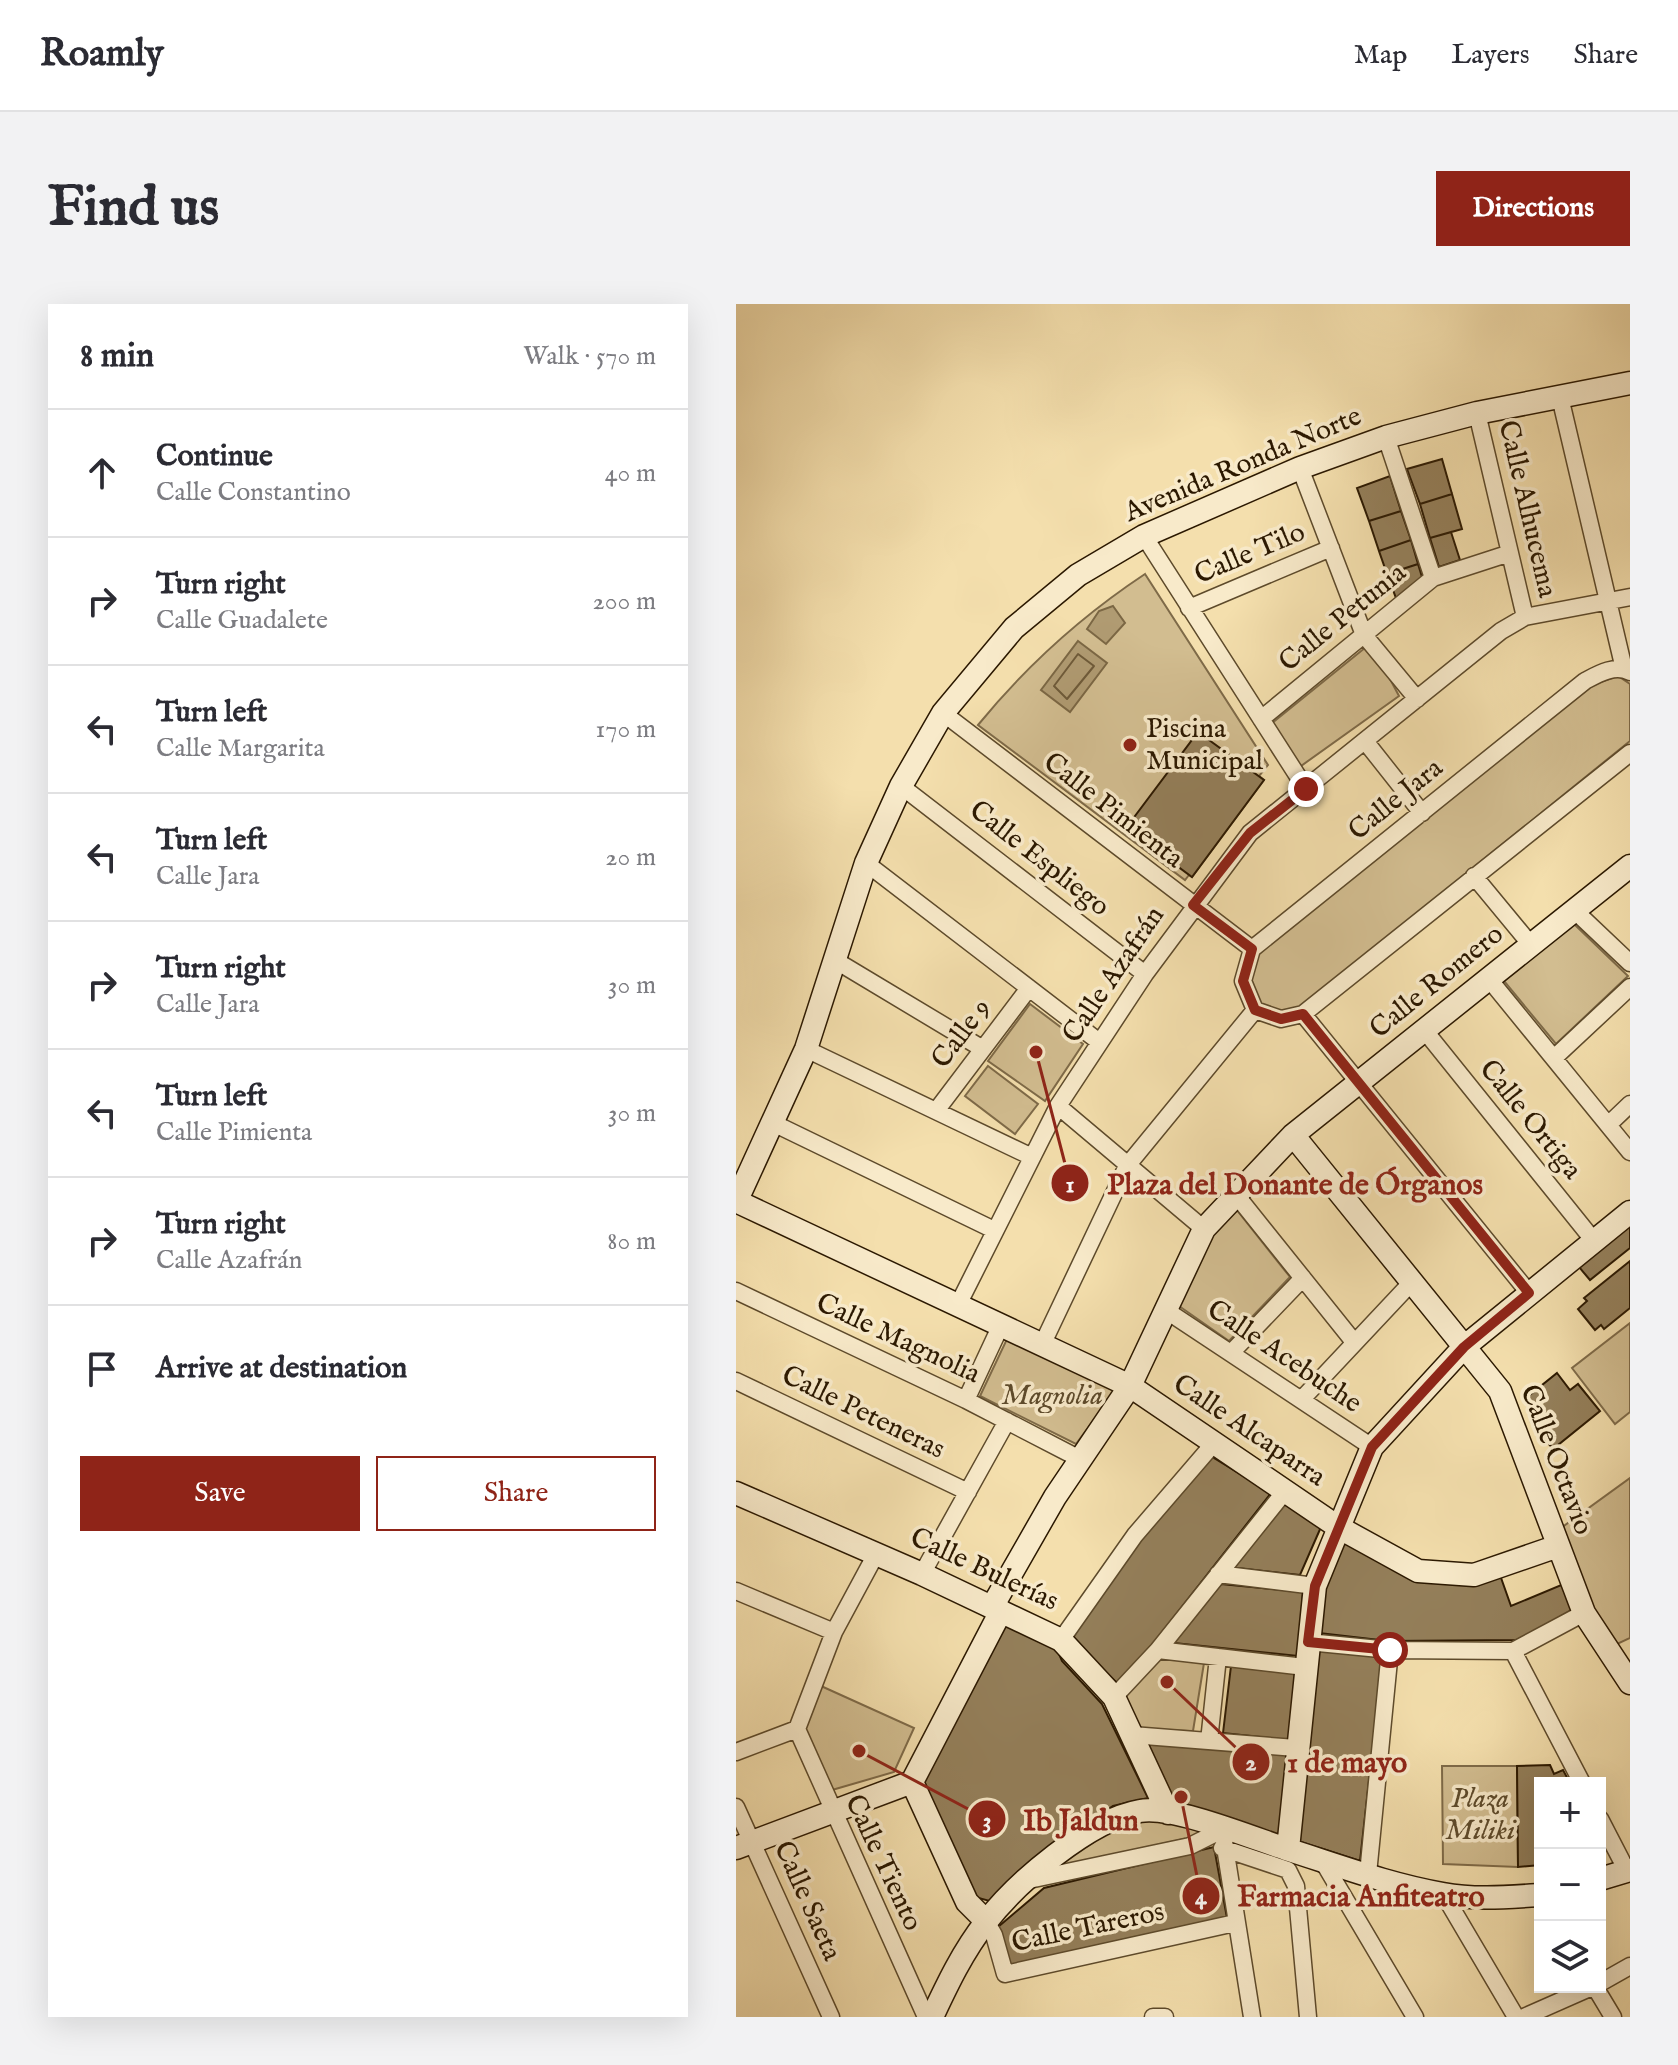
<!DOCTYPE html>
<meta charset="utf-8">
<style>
:root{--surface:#fff;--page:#f2f2f3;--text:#2b2b33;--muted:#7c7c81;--line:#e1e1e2;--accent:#8f2418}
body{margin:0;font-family:"IM FELL English",serif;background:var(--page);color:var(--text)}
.controls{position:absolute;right:24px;bottom:24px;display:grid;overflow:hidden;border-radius:0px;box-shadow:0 8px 32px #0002}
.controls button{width:72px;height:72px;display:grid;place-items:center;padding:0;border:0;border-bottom:2px solid var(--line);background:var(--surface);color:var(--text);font:40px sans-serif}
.stop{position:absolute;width:24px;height:24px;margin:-18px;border:6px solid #8f2418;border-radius:50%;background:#fff}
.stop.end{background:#8f2418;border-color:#fff;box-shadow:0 2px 8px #0008}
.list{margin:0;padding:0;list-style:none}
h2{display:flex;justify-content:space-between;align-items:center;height:104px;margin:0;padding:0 32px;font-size:34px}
h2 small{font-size:26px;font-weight:400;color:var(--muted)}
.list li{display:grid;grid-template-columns:52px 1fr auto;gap:24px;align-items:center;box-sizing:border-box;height:128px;padding:0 32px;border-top:2px solid var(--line)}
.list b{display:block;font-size:30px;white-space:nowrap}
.list p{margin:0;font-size:26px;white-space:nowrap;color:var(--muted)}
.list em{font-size:26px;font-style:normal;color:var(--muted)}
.actions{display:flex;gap:16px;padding:24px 32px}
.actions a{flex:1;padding:18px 0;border:2px solid var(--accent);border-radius:0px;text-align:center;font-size:28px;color:var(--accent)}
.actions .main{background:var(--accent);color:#fff}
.icon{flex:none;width:44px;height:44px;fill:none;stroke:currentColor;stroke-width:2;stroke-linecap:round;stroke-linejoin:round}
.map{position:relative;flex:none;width:894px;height:1713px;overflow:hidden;border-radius:0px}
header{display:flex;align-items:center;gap:48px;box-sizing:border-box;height:112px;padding:0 40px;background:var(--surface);border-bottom:2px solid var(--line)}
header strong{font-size:38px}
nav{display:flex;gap:44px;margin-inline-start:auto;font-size:28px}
.intro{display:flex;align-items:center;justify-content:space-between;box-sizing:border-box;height:192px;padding:0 48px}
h1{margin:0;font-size:56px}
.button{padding:20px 36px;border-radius:0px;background:var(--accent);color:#fff;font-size:28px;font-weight:700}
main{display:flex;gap:48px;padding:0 48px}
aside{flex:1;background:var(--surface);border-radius:0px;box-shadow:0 8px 32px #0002}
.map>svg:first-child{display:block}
.green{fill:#d2bd90;stroke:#7e6a48;stroke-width:2}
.water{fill:#b09b72;stroke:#7b6744;stroke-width:2}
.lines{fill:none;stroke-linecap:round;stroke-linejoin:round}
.shore{stroke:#6e5a39;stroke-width:2}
.building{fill:#947f5a;stroke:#2b1800;stroke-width:2}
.street-casing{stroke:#5d4a2b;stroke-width:19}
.secondary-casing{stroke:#2b1800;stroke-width:25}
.street{stroke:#f8eaca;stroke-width:16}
.secondary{stroke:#f8eaca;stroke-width:22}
.route{stroke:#8f2418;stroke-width:10}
.poi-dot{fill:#8f2418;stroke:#f8eaca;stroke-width:3}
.labels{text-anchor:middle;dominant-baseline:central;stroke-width:7;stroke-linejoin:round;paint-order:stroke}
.street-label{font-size:28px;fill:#2b1800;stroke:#f8eaca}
.poi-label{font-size:28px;fill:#2b1800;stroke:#f8eaca;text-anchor:start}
.park-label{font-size:28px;font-style:italic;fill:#5d4a2b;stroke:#f8eaca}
.leader{fill:none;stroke:#8f2418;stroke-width:3}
.callout-dot{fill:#8f2418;stroke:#f8eaca;stroke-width:3}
.mark-label{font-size:24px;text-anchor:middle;font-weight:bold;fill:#fff}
.callout-label{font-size:30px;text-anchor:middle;font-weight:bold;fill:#8f2418;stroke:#f8eaca;stroke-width:7;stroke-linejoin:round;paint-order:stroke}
</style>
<header>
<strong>Roamly</strong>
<nav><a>Map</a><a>Layers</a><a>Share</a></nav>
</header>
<div class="intro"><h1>Find us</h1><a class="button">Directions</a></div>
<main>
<aside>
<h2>8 min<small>Walk · 570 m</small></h2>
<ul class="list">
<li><svg class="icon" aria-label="ahead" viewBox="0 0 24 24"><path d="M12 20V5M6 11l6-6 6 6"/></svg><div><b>Continue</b><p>Calle Constantino</p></div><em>40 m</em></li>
<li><svg class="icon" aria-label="right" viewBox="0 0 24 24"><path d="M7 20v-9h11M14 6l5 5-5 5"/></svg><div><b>Turn right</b><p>Calle Guadalete</p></div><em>200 m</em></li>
<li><svg class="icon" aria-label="left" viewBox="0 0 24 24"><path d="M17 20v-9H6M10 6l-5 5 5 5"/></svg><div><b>Turn left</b><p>Calle Margarita</p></div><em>170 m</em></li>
<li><svg class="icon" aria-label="left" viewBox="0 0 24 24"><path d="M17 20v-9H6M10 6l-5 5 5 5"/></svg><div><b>Turn left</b><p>Calle Jara</p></div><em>20 m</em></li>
<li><svg class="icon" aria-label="right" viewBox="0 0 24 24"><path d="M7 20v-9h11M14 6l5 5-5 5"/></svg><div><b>Turn right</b><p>Calle Jara</p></div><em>30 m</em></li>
<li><svg class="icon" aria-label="left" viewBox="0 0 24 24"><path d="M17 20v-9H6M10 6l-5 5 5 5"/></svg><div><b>Turn left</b><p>Calle Pimienta</p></div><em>30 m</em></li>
<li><svg class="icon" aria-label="right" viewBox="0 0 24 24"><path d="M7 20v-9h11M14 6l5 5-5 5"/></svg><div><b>Turn right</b><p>Calle Azafrán</p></div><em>80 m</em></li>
<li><svg class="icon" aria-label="arrive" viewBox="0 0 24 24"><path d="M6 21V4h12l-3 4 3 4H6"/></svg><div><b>Arrive at destination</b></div></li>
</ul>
<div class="actions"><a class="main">Save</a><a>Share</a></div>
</aside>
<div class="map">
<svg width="894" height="1713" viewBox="0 0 894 1713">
<rect width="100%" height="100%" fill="#f4dfad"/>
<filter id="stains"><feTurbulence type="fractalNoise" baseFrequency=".0025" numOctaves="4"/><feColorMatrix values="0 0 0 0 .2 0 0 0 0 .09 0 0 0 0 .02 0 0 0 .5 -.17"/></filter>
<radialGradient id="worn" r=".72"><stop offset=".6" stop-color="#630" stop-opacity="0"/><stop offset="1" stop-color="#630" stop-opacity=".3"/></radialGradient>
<path class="green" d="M 409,270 L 532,461 L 523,472 L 528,476 L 456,573 L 453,571 L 449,576 L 242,421 C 291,361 344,313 409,270 Z
M 635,339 L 663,392 L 558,467 L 530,424 Z
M 882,372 L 894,380 L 894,437 L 564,704 L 544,710 L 524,700 L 512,677 L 522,648 L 853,382 Z
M 838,620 L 892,672 L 820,740 L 768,677 Z
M 294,700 L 347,740 L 309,797 L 252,757 Z
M 252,762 L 302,800 L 279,830 L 229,792 Z
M 500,905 L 554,973 L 493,1037 L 443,1002 L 478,928 Z
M 894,1019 L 894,1108 L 879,1120 L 836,1064 Z
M 271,1035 L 379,1087 L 340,1140 L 244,1092 Z
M 894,1174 L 894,1334 L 879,1341 L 851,1294 L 825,1224 Z
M 422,1350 L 468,1359 L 457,1427 L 395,1425 L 380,1397 Z
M 85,1382 L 178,1424 L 158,1468 L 96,1486 L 68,1426 Z
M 706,1462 L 781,1462 L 782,1563 L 707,1560 Z
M 422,1514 L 474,1529 L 320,1564 L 377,1525 Z"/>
<path class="water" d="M 377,302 L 389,319 L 370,340 L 351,325 L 363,307 Z
M 342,337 L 371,359 L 334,408 L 305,386 Z"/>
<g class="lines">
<path class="shore" d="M 342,350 L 358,362 L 331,395 L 318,382 Z"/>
</g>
<path class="building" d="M 706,155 L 716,190 L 684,200 L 671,165 Z
M 654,172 L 665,207 L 633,217 L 621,184 Z
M 716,190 L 726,225 L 694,234 L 684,200 Z
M 665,207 L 675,236 L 643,247 L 633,217 Z
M 715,228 L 724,256 L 703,263 L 694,234 Z
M 675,236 L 682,260 L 651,270 L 643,247 Z
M 682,260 L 686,273 L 660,294 L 651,270 Z
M 462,428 L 528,476 L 456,573 L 390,524 Z
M 894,922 L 894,944 L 854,976 L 843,963 Z
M 894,957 L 894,1004 L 868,1025 L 865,1021 L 859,1026 L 842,1005 L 851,997 L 848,994 Z
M 821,1069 L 834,1086 L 842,1080 L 864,1107 L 817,1145 L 795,1118 L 803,1111 L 790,1094 Z
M 473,1151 L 535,1189 L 384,1382 L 336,1335 L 396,1241 Z
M 546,1197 L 585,1223 L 564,1271 L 492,1263 Z
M 609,1236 L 742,1279 L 764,1271 L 775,1302 L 830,1279 L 839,1304 L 784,1336 L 652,1337 L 583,1329 L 588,1289 Z
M 485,1280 L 567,1288 L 562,1352 L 438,1339 Z
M 268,1316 L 317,1336 L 326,1357 L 366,1400 L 412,1494 L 377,1502 L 310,1548 L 257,1598 L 239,1593 L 184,1475 Z
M 583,1344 L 647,1352 L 624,1557 L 562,1537 Z
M 495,1362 L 560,1368 L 553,1436 L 487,1429 Z
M 411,1438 L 552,1451 L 543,1532 L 438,1496 Z
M 814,1461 L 818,1470 L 827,1466 L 834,1479 L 804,1479 L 800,1506 L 804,1504 L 804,1519 L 800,1521 L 800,1539 L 804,1537 L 804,1561 L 782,1563 L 781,1462 Z
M 478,1543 L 491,1614 L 274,1662 L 262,1623 L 308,1584 Z"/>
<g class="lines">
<defs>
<path id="street" d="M 824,93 L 888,365
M 741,109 L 789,313
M 650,133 L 697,274
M 564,164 L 628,331 L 681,395
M 408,232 L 570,485
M 453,304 L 595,244
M 894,368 C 879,360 862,370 849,377 L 516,645 L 507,677 L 519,706 L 545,715 L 567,710 L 894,449
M 207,409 L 516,645
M 525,415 L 697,274 L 774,249
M 629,437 L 686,509
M 165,482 L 409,670
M 130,559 L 362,737
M 738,572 L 795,641
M 838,606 L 894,659
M 97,655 L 247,745
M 753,675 L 894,848
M 567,710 L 793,989
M 689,727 L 858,937
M 70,745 L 294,852
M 818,754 L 894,683
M 322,802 L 468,925
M 200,807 L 293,684
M 37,819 L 258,926
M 872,821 L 894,800
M 501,892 L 618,1038
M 0,987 L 230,1096 L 344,1155
M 222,1001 L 322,802 L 409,670 L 514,529 L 765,327 L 789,313 L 894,293
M 431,1007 L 636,1143
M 307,1039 L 391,862 L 519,706
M 495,1049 L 567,974
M 0,1077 L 232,1188
M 566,1095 L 675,979
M 230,1096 L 265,1021
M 140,1250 L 98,1328 L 61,1425 L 190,1713
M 186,1270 L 271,1117
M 482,1270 L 579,1282
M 0,1287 L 98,1328
M 325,1336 L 399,1231 L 479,1138
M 572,1338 L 654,1346 L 777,1347 L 848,1309
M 422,1346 L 569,1363
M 777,1347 L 846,1479
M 378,1393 L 422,1346 L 550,1186
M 396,1431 L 560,1444
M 473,1437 L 482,1353
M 0,1448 L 61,1425
M 0,1503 L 95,1713
M 864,1515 L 891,1567
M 488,1537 L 516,1713
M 486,1544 L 552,1566 L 560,1582 L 572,1713
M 586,1556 L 679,1713
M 632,1570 L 654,1346
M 293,1576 L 454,1542 L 490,1524
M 708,1591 L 780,1713
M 250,1617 L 258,1631 L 269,1670 L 499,1619
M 864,1679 L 894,1662
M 859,1683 L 877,1713
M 417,1713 L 429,1713
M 788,1713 L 856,1683"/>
<path id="secondary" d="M 557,831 L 764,1087 L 848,1309 L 894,1379
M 0,897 L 394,1082 L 602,1223 L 682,1267 L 738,1271 L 822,1242
M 0,898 L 70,745 L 130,559 L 165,482 L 207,409 L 278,324 L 342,271 L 408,232 L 564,164 L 650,133 L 741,109 L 894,79
M 0,1189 L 186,1270 L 325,1336 L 378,1393 L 432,1509
M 256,1303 L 319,1193 L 394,1082 L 468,925 L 557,831 L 894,562
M 176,1478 L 265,1307
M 176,1478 L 231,1598 L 250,1617
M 0,1544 L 176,1478
M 552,1545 L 579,1282 L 636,1143 L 728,1043 L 894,908
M 864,1575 L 894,1566
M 196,1713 C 211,1681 227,1647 250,1618 C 281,1578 353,1516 404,1507 C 436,1501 517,1534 550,1545 C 601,1561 654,1581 707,1590 C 739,1596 772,1593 804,1591"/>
</defs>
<use href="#street" class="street-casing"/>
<use href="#secondary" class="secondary-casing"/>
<use href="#street" class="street"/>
<use href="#secondary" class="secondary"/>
</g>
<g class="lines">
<path class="route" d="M 570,485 L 514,529 L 457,601 L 516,645 L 507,677 L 519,706 L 545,715 L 567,710 L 793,989 L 728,1043 L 636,1143 L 579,1282 L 572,1338 L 654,1346"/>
</g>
<circle class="poi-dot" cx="394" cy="441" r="8"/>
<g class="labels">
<g class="street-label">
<text transform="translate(507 161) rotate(-23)">Avenida Ronda Norte</text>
<text transform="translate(791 205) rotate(77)">Calle Alhucema</text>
<text transform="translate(514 250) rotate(-23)">Calle Tilo</text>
<text transform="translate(607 314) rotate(-39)">Calle Petunia</text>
<text transform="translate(660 496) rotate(-39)">Calle Jara</text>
<text transform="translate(377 507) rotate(38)">Calle Pimienta</text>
<text transform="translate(303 555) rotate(38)">Calle Espliego</text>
<text transform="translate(378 671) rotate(-56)">Calle Azafrán</text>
<text transform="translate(701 678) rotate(-39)">Calle Romero</text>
<text transform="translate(226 730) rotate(-53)">Calle 9</text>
<text transform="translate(794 816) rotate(51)">Calle Ortiga</text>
<text transform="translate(162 1035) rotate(25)">Calle Magnolia</text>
<text transform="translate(548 1053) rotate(34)">Calle Acebuche</text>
<text transform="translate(127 1109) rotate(26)">Calle Peteneras</text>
<text transform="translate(513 1127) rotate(34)">Calle Alcaparra</text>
<text transform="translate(820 1156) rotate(69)">Calle Octavio</text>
<text transform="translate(248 1266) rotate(25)">Calle Bulerías</text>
<text transform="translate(147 1559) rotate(65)">Calle Tiento</text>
<text transform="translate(71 1597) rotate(66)">Calle Saeta</text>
<text transform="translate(352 1624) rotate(-12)">Calle Tareros</text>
</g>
<g class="poi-label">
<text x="410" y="425">Piscina<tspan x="410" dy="32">Municipal</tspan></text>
</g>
<g class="park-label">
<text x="316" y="1092">Magnolia</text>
<text x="744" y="1495">Plaza<tspan x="744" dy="32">Miliki</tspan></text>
</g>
</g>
<path class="leader" d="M300 748L334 879M431 1378L515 1458M123 1447L251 1515M445 1493L465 1592"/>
<g class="callout-dot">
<circle cx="300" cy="748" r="8"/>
<circle cx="431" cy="1378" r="8"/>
<circle cx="123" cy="1447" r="8"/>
<circle cx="445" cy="1493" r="8"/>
<circle cx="334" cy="879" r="20"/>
<circle cx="515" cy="1458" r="20"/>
<circle cx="251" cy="1515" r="20"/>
<circle cx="465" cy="1592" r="20"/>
</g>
<g class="mark-label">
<text x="334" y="888">1</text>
<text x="515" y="1466">2</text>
<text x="251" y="1524">3</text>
<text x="465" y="1600">4</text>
</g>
<g class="callout-label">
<text x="559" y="890">Plaza del Donante de Órganos</text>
<text x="611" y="1468">1 de mayo</text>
<text x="345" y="1526">Ib Jaldun</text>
<text x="625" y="1602">Farmacia Anfiteatro</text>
</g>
<rect width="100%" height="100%" filter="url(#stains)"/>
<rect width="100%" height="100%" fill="url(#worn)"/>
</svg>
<div class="controls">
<button>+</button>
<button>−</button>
<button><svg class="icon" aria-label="layers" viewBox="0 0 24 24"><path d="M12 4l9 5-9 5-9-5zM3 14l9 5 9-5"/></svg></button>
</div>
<div class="stop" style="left:654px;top:1346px"></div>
<div class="stop end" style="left:570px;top:485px"></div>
</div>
</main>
